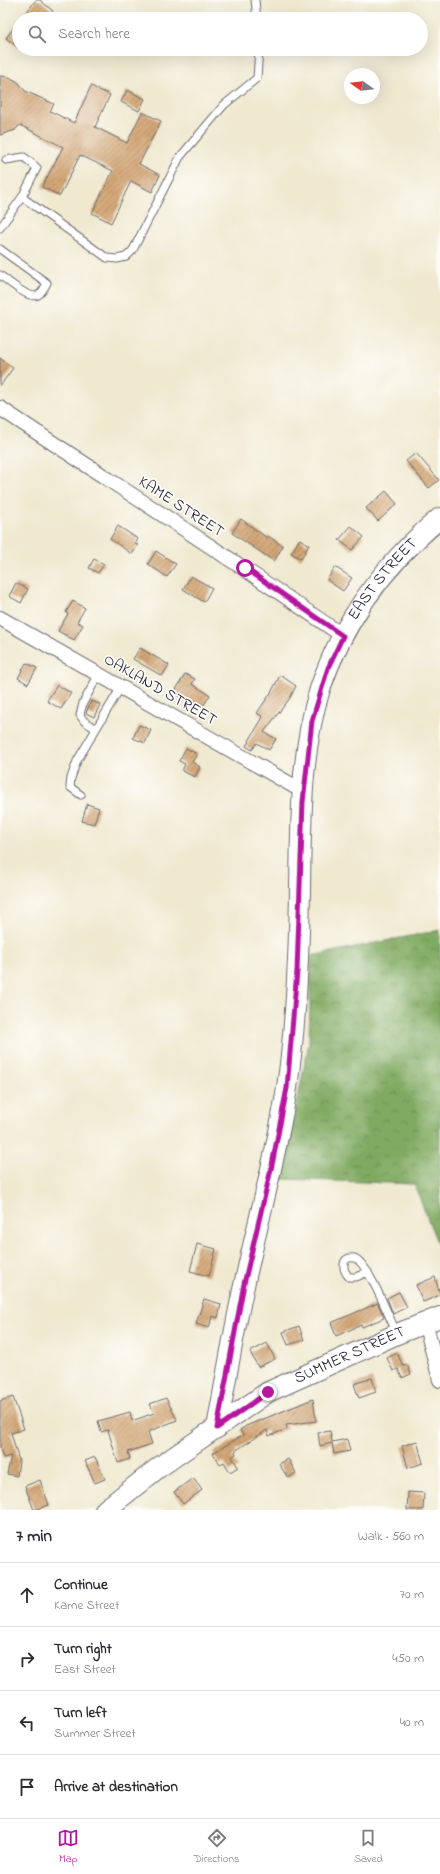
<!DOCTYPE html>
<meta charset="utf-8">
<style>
:root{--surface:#fff;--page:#f7f7f7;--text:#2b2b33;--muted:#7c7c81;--line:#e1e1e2;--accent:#b5179e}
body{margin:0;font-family:"Indie Flower",sans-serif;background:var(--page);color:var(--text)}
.compass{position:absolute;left:344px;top:68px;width:36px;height:36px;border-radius:50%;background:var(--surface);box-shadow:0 4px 16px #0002;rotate:284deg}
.stop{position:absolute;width:12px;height:12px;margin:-9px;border:3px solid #b5179e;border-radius:50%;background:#fff}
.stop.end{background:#b5179e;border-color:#fff;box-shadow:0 1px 4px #0008}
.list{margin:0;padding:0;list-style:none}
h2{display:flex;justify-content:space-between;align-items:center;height:52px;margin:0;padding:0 16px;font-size:17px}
h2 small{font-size:13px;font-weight:400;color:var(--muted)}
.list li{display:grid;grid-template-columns:26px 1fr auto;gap:12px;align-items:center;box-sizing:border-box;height:64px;padding:0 16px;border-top:1px solid var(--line)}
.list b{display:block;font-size:15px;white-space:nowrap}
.list p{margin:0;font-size:13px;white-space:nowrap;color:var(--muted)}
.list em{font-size:13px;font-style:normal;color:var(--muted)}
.icon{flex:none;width:22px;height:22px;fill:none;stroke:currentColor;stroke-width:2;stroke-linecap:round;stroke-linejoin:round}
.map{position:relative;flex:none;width:440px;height:1510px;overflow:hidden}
.search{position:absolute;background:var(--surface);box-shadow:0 4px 16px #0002;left:12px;right:12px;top:12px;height:44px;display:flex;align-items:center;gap:10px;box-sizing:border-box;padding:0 14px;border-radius:22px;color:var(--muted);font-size:15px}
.sheet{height:308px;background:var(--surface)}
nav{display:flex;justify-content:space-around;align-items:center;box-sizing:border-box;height:56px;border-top:1px solid var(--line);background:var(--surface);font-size:11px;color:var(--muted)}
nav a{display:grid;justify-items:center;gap:2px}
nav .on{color:var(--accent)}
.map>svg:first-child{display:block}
.forest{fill:url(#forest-crowns);stroke:#51664e}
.building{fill:url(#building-hatch)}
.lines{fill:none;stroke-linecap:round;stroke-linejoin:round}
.lane-casing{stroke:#6a686f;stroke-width:9}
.street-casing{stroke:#6a686f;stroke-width:16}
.secondary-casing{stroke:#6a686f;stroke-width:22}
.lane{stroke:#fff;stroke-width:7}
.street{stroke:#fff;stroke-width:14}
.secondary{stroke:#fff;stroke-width:20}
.route{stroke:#b5179e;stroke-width:5}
.labels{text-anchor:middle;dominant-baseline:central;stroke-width:3.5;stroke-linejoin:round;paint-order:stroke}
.street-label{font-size:16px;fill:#22223b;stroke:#fdfcf7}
</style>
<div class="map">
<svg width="440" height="1510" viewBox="0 0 440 1510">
<defs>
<pattern id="forest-crowns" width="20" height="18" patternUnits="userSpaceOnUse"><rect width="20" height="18" fill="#80aa62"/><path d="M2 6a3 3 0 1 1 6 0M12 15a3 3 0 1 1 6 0" fill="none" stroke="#688a52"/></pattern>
<pattern id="building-hatch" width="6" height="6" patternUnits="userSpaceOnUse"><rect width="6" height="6" fill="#d3a675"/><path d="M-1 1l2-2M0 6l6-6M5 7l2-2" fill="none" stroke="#ab8761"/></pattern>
</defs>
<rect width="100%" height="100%" fill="#fdfcf7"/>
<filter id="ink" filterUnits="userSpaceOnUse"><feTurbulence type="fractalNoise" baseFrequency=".025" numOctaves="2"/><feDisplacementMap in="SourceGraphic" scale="8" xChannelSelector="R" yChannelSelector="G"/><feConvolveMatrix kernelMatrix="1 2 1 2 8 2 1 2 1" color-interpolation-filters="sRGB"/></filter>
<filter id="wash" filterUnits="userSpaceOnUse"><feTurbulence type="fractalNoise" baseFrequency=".012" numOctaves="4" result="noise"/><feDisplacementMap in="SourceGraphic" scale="16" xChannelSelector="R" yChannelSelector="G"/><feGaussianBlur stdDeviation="0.9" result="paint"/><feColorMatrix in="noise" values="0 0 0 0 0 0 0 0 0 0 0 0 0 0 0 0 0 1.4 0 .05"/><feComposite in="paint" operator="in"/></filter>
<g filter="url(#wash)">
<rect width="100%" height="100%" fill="#f0e9d0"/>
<path class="forest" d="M 440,930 L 440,1250 L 414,1184 L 282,1179 L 309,1042 L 311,956 Z"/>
<g id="blocks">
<path class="building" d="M 36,0 L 40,0 L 53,11 L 47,19 L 21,19 Z
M 19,21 L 19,48 L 6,38 Z
M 0,76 L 9,77 L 18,82 L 25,91 L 54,104 L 50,111 L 74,123 L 91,86 L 110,95 L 95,127 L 127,143 L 142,112 L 161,121 L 139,164 L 160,175 L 152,192 L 131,181 L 111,223 L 92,213 L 113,171 L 80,155 L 60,196 L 42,187 L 63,147 L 20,125 L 15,130 L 0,135 Z
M 127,90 L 145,99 L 139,111 L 121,102 Z
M 0,358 L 13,368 L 0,386 Z
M 416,453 L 439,480 L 429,488 L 406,461 Z
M 386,491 L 397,504 L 378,521 L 366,508 Z
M 241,519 L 267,538 L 268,536 L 283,546 L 274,561 L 232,533 Z
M 118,526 L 138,539 L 135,544 L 138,545 L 132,554 L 110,539 Z
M 351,526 L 364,537 L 352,550 L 339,540 Z
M 300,539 L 309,545 L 301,559 L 291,553 Z
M 156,551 L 176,564 L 167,577 L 148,564 Z
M 94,559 L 104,564 L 98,573 L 89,568 Z
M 335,567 L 352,578 L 343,591 L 327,580 Z
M 191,576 L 212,588 L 204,602 L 183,589 Z
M 16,583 L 28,589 L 21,603 L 9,596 Z
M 73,601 L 85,608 L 77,622 L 83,625 L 74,640 L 58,631 L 68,614 L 66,612 Z
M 140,648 L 169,665 L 162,676 L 133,659 Z
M 26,663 L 37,668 L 28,684 L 18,678 Z
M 185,674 L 195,679 L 192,684 L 210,695 L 204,705 L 196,701 L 194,705 L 174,693 Z
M 280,675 L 296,686 L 290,698 L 264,732 L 276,739 L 269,750 L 257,743 L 252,750 L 246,746 L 263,717 L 257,713 L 272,691 Z
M 57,685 L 71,693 L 61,709 L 47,701 Z
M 91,701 L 100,704 L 94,717 L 86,713 Z
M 139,725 L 151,730 L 145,743 L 133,738 Z
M 186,748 L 197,754 L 192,762 L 200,767 L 195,777 L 182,771 L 185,764 L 179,761 Z
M 87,804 L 99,808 L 94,824 L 82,821 Z
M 197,1244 L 216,1249 L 209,1276 L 190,1271 Z
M 435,1277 L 440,1295 L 423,1302 L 416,1285 Z
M 399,1292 L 407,1307 L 393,1314 L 387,1298 Z
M 204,1299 L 221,1304 L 218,1318 L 212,1316 L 209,1328 L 196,1324 Z
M 378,1303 L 384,1318 L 362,1327 L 361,1325 L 336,1336 L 331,1323 Z
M 299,1326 L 304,1340 L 288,1345 L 283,1332 Z
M 267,1343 L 275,1359 L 258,1367 L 250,1352 Z
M 397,1353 L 403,1366 L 407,1365 L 411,1374 L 402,1378 L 398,1369 L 393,1371 L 387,1358 Z
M 372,1378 L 376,1392 L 359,1398 L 354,1384 Z
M 13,1397 L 24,1429 L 11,1433 L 19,1461 L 17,1476 L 7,1474 L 11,1456 L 3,1458 L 0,1448 L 0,1401 Z
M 166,1398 L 177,1420 L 148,1432 L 152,1444 L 128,1452 L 130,1459 L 118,1463 L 108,1430 L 101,1432 L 98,1421 L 130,1412 L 132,1421 L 154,1413 L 150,1404 Z
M 313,1399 L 316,1421 L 286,1425 L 287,1429 L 269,1436 L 267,1430 L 235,1451 L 236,1454 L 232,1457 L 238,1467 L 230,1472 L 224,1462 L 220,1464 L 213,1453 L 243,1435 L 240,1430 L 246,1426 Z
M 330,1431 L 332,1442 L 347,1439 L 350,1451 L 334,1454 L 332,1443 L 320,1446 L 318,1433 Z
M 417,1441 L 423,1463 L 408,1468 L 402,1446 Z
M 95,1457 L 105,1479 L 95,1483 L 85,1461 Z
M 288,1459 L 296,1473 L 288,1478 L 279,1464 Z
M 193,1478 L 202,1490 L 183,1504 L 174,1492 Z
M 40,1480 L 49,1505 L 34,1510 L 25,1486 Z
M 408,1492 L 424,1493 L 423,1510 L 407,1510 Z"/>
</g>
</g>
<g filter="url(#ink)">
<use href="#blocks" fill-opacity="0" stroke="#6a686f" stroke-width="1"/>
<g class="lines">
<defs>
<path id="lane" d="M 255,0 L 257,19
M 6,160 L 24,157 L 37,168 L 22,197
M 0,228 L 22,197 L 107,258 L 117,259 L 126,257 L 133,250 L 180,157 L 224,105 L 257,78 L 259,49
M 0,249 L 47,283 C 45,287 42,293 38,295 C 29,300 8,281 0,275
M 96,729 L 84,721 L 80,715 L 83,703 L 99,674
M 81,795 L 70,787 L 71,778 L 77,761 L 121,687
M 368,1272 L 356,1277 L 349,1277 C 342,1270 341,1256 354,1258 C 368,1261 390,1320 397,1334"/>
<path id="street" d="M 0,408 C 114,484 230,557 343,636
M 0,618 L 304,792
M 425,1322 L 440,1380"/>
<g id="secondary">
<path id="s1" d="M 217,1428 C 226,1379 234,1330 245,1281 C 259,1217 277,1153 287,1088 C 296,1023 299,956 300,891 C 301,826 300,752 320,689 C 343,620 385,564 440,518"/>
<path id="s2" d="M 105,1510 L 158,1468 L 268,1392 L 397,1334 L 440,1317"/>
</g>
</defs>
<use href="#lane" class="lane-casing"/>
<use href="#street" class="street-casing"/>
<use href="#secondary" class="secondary-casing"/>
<use href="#lane" class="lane"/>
<use href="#street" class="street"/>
<use href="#secondary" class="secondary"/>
</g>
</g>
<g class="lines" filter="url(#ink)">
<path class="route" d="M 245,568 L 343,636 L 328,668 L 312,721 L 303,802 L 297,971 L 287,1088 L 272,1165 L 244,1284 L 217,1428 L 268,1392"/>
</g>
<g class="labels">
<g class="street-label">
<text transform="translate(181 507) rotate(33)">KAME STREET</text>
<text stroke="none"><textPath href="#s1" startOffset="876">EAST STREET</textPath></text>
<text transform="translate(160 690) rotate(30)">OAKLAND STREET</text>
<text stroke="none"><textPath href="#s2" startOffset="291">SUMMER STREET</textPath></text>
</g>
</g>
</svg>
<svg class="compass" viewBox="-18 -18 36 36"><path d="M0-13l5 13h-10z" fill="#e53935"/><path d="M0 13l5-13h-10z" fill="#7c7c81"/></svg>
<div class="stop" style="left:245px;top:568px"></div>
<div class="stop end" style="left:268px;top:1392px"></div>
<div class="search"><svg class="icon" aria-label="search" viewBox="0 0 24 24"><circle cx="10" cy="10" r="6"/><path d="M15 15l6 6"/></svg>Search here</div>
</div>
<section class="sheet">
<h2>7 min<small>Walk · 560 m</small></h2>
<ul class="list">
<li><svg class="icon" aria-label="ahead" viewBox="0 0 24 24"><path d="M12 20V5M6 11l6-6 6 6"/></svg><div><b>Continue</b><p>Kame Street</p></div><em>70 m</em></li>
<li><svg class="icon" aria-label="right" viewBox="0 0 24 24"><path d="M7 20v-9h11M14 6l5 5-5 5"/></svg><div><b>Turn right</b><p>East Street</p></div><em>450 m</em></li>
<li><svg class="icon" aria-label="left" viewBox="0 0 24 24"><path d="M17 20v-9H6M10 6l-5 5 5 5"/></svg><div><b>Turn left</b><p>Summer Street</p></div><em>40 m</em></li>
<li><svg class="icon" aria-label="arrive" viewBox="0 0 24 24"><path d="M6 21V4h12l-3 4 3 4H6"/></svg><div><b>Arrive at destination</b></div></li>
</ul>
</section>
<nav>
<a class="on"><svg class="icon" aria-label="map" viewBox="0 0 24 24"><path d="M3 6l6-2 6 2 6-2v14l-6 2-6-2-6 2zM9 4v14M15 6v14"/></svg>Map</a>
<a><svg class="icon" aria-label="directions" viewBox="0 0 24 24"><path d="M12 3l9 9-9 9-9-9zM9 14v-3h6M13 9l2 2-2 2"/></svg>Directions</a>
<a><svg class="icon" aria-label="saved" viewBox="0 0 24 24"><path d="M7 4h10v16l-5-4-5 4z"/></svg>Saved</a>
</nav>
